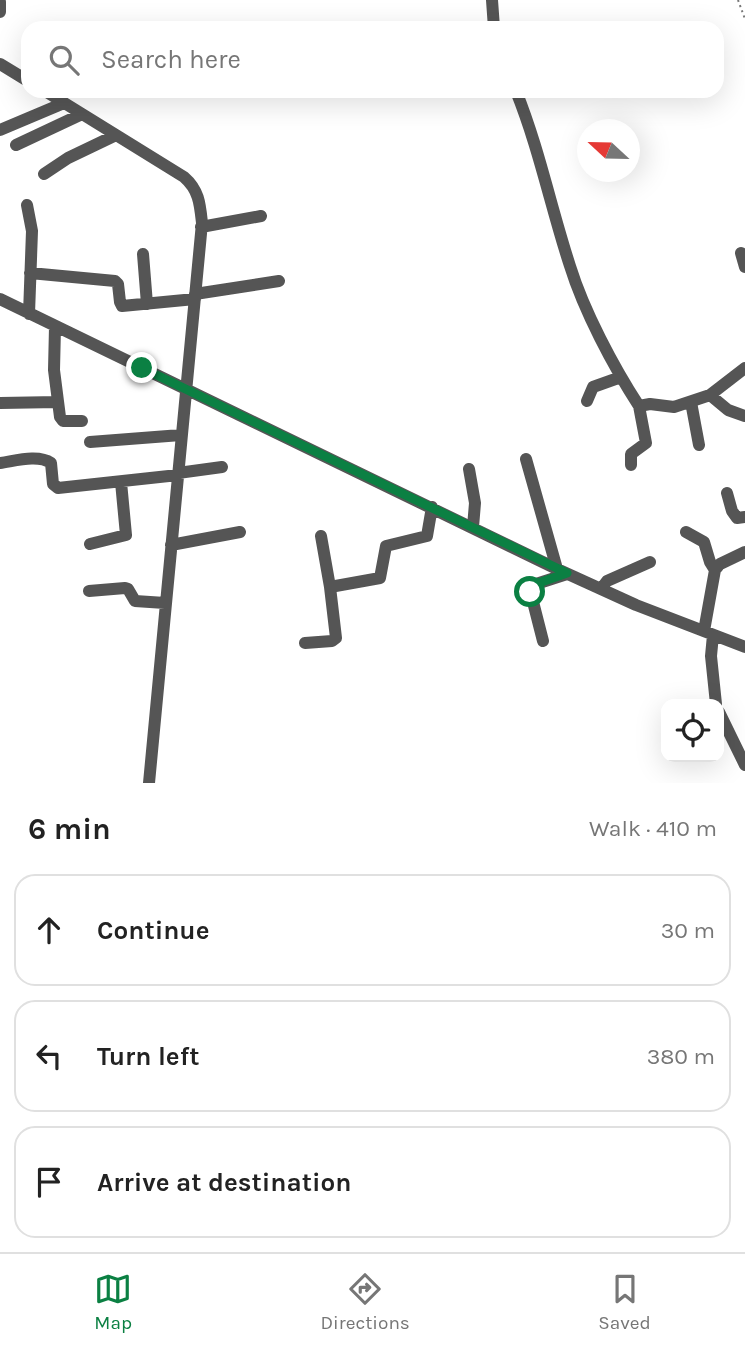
<!DOCTYPE html>
<meta charset="utf-8">
<style>
:root{--surface:#fff;--page:#f6f6f6;--text:#222;--muted:#767676;--line:#e0e0e0;--accent:#0b8043}
body{margin:0;font-family:Karla,sans-serif;background:var(--page);color:var(--text)}
.controls{position:absolute;right:21px;bottom:21px;display:grid;overflow:hidden;border-radius:14px;box-shadow:0 7px 28px #0002}
.controls button{width:63px;height:63px;display:grid;place-items:center;padding:0;border:0;border-bottom:2px solid var(--line);background:var(--surface);color:var(--text);font:35px sans-serif}
.compass{position:absolute;left:577px;top:119px;width:63px;height:63px;border-radius:50%;background:var(--surface);box-shadow:0 7px 28px #0002;rotate:292deg}
.stop{position:absolute;width:21px;height:21px;margin:-16px;border:5px solid #0b8043;border-radius:50%;background:#fff}
.stop.end{background:#0b8043;border-color:#fff;box-shadow:0 2px 7px #0008}
.list{margin:0;padding:0;list-style:none}
h2{display:flex;justify-content:space-between;align-items:center;height:91px;margin:0;padding:0 28px;font-size:30px}
h2 small{font-size:23px;font-weight:400;color:var(--muted)}
.list li{display:grid;grid-template-columns:46px 1fr auto;gap:21px;align-items:center;box-sizing:border-box;height:112px;margin:0 14px 14px;padding:0 14px;border:2px solid var(--line);border-radius:21px}
.list b{display:block;font-size:26px;white-space:nowrap}
.list em{font-size:23px;font-style:normal;color:var(--muted)}
.icon{flex:none;width:38px;height:38px;fill:none;stroke:currentColor;stroke-width:2;stroke-linecap:round;stroke-linejoin:round}
.map{position:relative;flex:none;width:745px;height:783px;overflow:hidden}
.search{position:absolute;background:var(--surface);box-shadow:0 7px 28px #0002;left:21px;right:21px;top:21px;height:77px;display:flex;align-items:center;gap:18px;box-sizing:border-box;padding:0 24px;border-radius:21px;color:var(--muted);font-size:26px}
.sheet{height:469px;background:var(--surface)}
nav{display:flex;justify-content:space-around;align-items:center;box-sizing:border-box;height:98px;border-top:2px solid var(--line);background:var(--surface);font-size:19px;color:var(--muted)}
nav a{display:grid;justify-items:center;gap:4px}
nav .on{color:var(--accent)}
.map>svg:first-child{display:block}
.lines{fill:none;stroke-linecap:round;stroke-linejoin:round}
.path{stroke:#777;stroke-width:2;stroke-dasharray:2 3.5;stroke-linecap:butt}
.minor{stroke:#555;stroke-width:12}
.route{stroke:#0b8043;stroke-width:9}
</style>
<div class="map">
<svg width="745" height="783" viewBox="0 0 745 783">
<rect width="100%" height="100%" fill="#fff"/>
<g class="lines">
<path class="path" d="M 738,0 L 745,19"/>
<path class="minor" d="M 492,0 L 494,28
M 0,2 L 0,12
M 0,64 L 28,81
M 45,91 L 184,177 C 199,190 200,204 202,223 L 149,783
M 516,91 C 539,148 551,208 570,266 C 584,311 613,366 639,406 L 650,404 L 674,407 L 710,395 L 728,410 L 745,416
M 0,130 L 64,103
M 16,145 L 82,114
M 44,174 L 68,158 L 116,135
M 27,205 L 32,231 L 29,314
M 201,227 L 261,216
M 741,253 L 745,267
M 143,254 L 147,304
M 30,273 L 115,281 L 118,284 L 120,302 L 122,306 L 195,299
M 195,294 L 279,281
M 0,299 L 557,569 L 636,605 L 745,647
M 55,327 L 54,370 L 60,417 L 63,421 L 82,421
M 710,395 L 745,368
M 587,401 L 593,387 L 621,377
M 691,402 L 699,445
M 0,403 L 58,402
M 90,442 L 181,435
M 526,459 L 557,569
M 0,463 C 15,461 38,454 51,463 L 53,484 L 58,488 L 178,475
M 631,465 L 631,454 L 646,443 L 639,406
M 469,469 L 475,503 L 473,527
M 178,473 L 222,467
M 727,493 L 732,511 L 737,518 L 745,517
M 686,532 L 704,542 L 710,562 L 715,570
M 321,536 L 330,587
M 90,544 L 126,535 L 121,482
M 171,545 L 240,532
M 601,589 L 607,581 L 650,562
M 89,591 L 125,588 L 128,589 L 135,601 L 165,603
M 704,631 L 715,570 L 720,564 L 745,552
M 713,635 L 711,656 L 716,704
M 543,641 L 530,590 L 533,585 L 567,574
M 305,643 L 332,641 L 336,638 L 330,587 L 380,578 L 386,546 L 427,536 L 432,507
M 719,712 L 745,765"/>
</g>
<g class="lines">
<path class="route" d="M 142,368 L 567,573 L 533,585 L 530,592"/>
</g>
</svg>
<div class="controls">
<button><svg class="icon" aria-label="locate" viewBox="0 0 24 24"><circle cx="12" cy="12" r="6"/><path d="M12 2v4M12 18v4M2 12h4M18 12h4"/></svg></button>
</div>
<svg class="compass" viewBox="-18 -18 36 36"><path d="M0-13l5 13h-10z" fill="#e53935"/><path d="M0 13l5-13h-10z" fill="#767676"/></svg>
<div class="stop" style="left:530px;top:592px"></div>
<div class="stop end" style="left:142px;top:368px"></div>
<div class="search"><svg class="icon" aria-label="search" viewBox="0 0 24 24"><circle cx="10" cy="10" r="6"/><path d="M15 15l6 6"/></svg>Search here</div>
</div>
<section class="sheet">
<h2>6 min<small>Walk · 410 m</small></h2>
<ul class="list">
<li><svg class="icon" aria-label="ahead" viewBox="0 0 24 24"><path d="M12 20V5M6 11l6-6 6 6"/></svg><div><b>Continue</b></div><em>30 m</em></li>
<li><svg class="icon" aria-label="left" viewBox="0 0 24 24"><path d="M17 20v-9H6M10 6l-5 5 5 5"/></svg><div><b>Turn left</b></div><em>380 m</em></li>
<li><svg class="icon" aria-label="arrive" viewBox="0 0 24 24"><path d="M6 21V4h12l-3 4 3 4H6"/></svg><div><b>Arrive at destination</b></div></li>
</ul>
</section>
<nav>
<a class="on"><svg class="icon" aria-label="map" viewBox="0 0 24 24"><path d="M3 6l6-2 6 2 6-2v14l-6 2-6-2-6 2zM9 4v14M15 6v14"/></svg>Map</a>
<a><svg class="icon" aria-label="directions" viewBox="0 0 24 24"><path d="M12 3l9 9-9 9-9-9zM9 14v-3h6M13 9l2 2-2 2"/></svg>Directions</a>
<a><svg class="icon" aria-label="saved" viewBox="0 0 24 24"><path d="M7 4h10v16l-5-4-5 4z"/></svg>Saved</a>
</nav>
